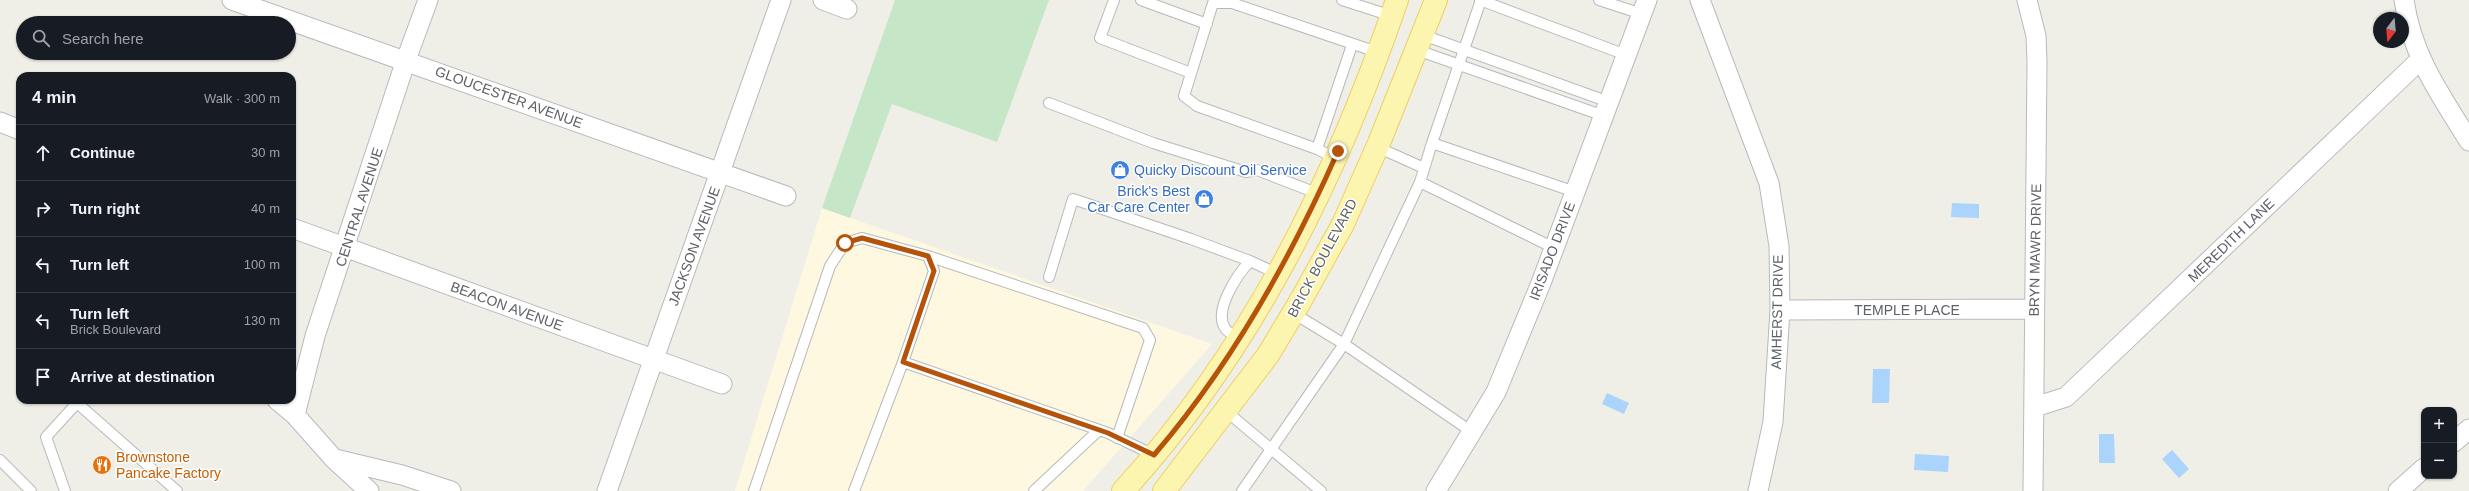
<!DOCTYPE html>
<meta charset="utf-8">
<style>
:root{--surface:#171b24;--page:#20242c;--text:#f1f3f6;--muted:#9ea1a6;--line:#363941}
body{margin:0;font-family:Arial,sans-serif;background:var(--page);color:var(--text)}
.controls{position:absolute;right:12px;bottom:12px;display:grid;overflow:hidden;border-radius:8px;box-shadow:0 1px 3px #0004}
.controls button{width:36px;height:36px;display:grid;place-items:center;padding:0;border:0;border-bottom:1px solid var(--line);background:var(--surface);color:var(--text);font:20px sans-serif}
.compass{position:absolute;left:2373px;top:12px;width:36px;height:36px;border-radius:50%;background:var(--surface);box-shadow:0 1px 3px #0004;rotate:196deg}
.stop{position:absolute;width:12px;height:12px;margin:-9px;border:3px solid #b45309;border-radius:50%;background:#fff}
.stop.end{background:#b45309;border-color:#fff;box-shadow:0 1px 4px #0008}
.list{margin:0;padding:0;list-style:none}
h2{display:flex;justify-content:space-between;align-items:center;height:52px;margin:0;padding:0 16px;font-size:17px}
h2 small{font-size:13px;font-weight:400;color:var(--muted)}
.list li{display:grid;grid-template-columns:26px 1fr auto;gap:12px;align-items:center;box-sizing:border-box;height:56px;padding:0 16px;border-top:1px solid var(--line)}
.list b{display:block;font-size:15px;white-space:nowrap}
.list p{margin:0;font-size:13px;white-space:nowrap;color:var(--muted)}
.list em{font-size:13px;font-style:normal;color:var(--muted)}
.icon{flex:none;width:22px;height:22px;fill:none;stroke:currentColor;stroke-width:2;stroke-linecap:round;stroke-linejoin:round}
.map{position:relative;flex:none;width:2469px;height:491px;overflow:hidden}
.search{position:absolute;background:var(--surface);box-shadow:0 1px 3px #0004;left:16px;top:16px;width:280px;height:44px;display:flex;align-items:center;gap:10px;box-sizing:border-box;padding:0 14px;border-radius:22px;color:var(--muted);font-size:15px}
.panel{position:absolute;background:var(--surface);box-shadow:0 1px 3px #0004;left:16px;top:72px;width:280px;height:332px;border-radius:12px}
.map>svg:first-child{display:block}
.commercial{fill:#fdf8df}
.green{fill:#c5e6c7}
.water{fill:#abd4fc}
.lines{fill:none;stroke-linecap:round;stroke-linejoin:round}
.lane-casing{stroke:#b7b9bd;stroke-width:12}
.street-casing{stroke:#b7b9bd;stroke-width:21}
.primary-casing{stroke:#edcf63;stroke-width:24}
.lane{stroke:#fff;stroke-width:10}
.street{stroke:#fff;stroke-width:19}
.primary{stroke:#fcf5b0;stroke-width:22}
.route{stroke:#b45309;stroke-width:5}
.labels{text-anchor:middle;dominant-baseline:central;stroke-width:3;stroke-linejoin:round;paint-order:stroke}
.street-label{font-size:14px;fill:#5e6267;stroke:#fff}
.shop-label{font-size:14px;fill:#366cbe;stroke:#fff;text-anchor:start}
.food-label{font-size:14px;fill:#c56008;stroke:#fff;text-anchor:start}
</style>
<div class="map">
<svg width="2469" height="491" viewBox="0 0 2469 491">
<rect width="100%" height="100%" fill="#f0efe7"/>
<path class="commercial" d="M 822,208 L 1212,344 L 1083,491 L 735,491 Z"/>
<path class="green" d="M 895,0 L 1049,0 L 997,142 L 892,104 L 850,218 L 822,208 Z"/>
<path class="water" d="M 1952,203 L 1979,204 L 1979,218 L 1951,217 Z
M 1873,369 L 1890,369 L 1889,403 L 1872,403 Z
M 1607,393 L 1629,403 L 1624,414 L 1602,404 Z
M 2114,434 L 2115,463 L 2099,463 L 2099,434 Z
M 2172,450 L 2189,469 L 2179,478 L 2162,459 Z
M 1915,454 L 1949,456 L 1948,472 L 1914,470 Z"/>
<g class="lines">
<defs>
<path id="lane" d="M 1114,0 L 1100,38 L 1191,73
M 1141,0 L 1207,24
M 1342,0 L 1392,16
M 1480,0 L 1626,55
M 1481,0 L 1432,143 L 1575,192
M 1599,0 L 1642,14
M 1423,35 L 1609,102
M 1417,50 L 1604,116
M 1049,103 L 1153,143 L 1246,172 L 1257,170 L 1319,194
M 1377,147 L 1424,168
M 1317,149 L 1352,45
M 1335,158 L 1317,149 L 1197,106 L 1184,96 L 1213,3 L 1232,3 L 1377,52
M 1420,182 L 1554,248
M 928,256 L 1143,328 L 1150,340 L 1117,438
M 1049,277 L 1073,199 L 1191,239 L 1250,261
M 1293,313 L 1344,344 L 1472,432
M 1239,340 C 1235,336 1228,333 1225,328 C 1213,310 1238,274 1250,261 L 1278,274
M 1226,411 L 1321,491
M 0,460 L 31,491
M 65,491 L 46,437 L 77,403 L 177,491
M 754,491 L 830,266 L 845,243 L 862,238 L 928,256 L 934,271 L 903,362
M 854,491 L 903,362 L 1108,433 L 1154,455
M 1034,491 L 1099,430
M 1242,491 L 1344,344 L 1420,182 L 1432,143"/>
<path id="street" d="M 232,0 L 786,196
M 823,0 L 847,9
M 1700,0 L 1769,183 L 1779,246 L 1780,310 L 1773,422 L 1758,491
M 2027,0 L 2036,36 L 2037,62 L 2033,491
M 2404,0 C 2412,56 2440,94 2469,141
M 0,122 L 20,130
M 292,228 L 722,384
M 1780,310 L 2034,309
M 277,400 L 295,415 L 334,459 L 369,491
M 2035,407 L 2066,397 L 2420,60
M 295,415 L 315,336 L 406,60 L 428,0
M 2454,442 L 2469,429
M 335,459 L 402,475 L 451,491
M 607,491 L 781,0
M 1436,491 L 1496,392 L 1541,283 L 1647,0
M 2398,491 L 2424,468"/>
<path id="primary" d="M 1123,491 C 1251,351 1336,179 1397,0
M 1164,491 L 1268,355 L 1301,300 L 1343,224 L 1379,143 L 1436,0"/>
</defs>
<use href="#lane" class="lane-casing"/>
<use href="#street" class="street-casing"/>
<use href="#primary" class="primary-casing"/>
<use href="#lane" class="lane"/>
<use href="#street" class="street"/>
<use href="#primary" class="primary"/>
</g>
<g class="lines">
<path class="route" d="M 845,243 L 862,238 L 928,256 L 934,271 L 903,362 L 1108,433 L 1154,455 C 1232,364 1290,260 1338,151"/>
</g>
<defs>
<symbol id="shop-disc" viewBox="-11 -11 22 22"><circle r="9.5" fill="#3f7fe0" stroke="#fff"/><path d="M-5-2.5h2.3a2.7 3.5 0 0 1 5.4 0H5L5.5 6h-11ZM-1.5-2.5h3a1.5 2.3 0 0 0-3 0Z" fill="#fff"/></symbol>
<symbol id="restaurant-disc" viewBox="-11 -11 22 22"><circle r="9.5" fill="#e8710a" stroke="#fff"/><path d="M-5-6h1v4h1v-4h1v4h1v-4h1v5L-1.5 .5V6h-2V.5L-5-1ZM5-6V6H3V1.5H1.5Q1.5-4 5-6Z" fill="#fff"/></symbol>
</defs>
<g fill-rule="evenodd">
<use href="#shop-disc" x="1109" y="159" width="22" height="22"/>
<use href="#shop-disc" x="1193" y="188" width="22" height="22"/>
<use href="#restaurant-disc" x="91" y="454" width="22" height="22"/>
</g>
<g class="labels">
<g class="street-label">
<text transform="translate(509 97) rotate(20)">GLOUCESTER AVENUE</text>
<text transform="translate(359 207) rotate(-72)">CENTRAL AVENUE</text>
<text transform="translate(2231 240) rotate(-44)">MEREDITH LANE</text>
<text transform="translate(694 246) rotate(-70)">JACKSON AVENUE</text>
<text transform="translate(2035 250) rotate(-89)">BRYN MAWR DRIVE</text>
<text transform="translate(1552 251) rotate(-69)">IRISADO DRIVE</text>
<text transform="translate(1322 258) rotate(-62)">BRICK BOULEVARD</text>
<text transform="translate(507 306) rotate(20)">BEACON AVENUE</text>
<text x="1907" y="310">TEMPLE PLACE</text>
<text transform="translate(1777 312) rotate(-89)">AMHERST DRIVE</text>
</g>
<g class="shop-label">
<text x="1134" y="170">Quicky Discount Oil Service</text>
<text x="1190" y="191" text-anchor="end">Brick's Best<tspan x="1190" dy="16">Car Care Center</tspan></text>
</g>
<g class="food-label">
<text x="116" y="457">Brownstone<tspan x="116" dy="16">Pancake Factory</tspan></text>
</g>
</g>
</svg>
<div class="controls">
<button>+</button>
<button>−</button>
</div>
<svg class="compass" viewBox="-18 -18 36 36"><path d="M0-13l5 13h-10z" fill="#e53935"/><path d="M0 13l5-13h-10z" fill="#9ea1a6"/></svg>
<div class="stop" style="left:845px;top:243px"></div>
<div class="stop end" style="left:1338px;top:151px"></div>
<div class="search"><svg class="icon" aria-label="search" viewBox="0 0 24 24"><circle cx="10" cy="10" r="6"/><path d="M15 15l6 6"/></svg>Search here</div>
<section class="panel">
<h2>4 min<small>Walk · 300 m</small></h2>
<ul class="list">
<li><svg class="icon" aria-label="ahead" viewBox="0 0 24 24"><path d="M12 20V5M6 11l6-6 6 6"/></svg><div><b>Continue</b></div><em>30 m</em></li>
<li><svg class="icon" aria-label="right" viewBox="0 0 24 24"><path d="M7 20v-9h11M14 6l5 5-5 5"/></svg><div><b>Turn right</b></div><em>40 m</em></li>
<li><svg class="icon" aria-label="left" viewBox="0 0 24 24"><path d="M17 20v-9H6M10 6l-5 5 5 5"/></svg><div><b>Turn left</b></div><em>100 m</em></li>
<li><svg class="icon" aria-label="left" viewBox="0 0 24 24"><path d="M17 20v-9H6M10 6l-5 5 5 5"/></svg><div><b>Turn left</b><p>Brick Boulevard</p></div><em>130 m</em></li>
<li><svg class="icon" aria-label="arrive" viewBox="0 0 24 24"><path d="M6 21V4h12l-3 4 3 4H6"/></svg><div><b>Arrive at destination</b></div></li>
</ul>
</section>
</div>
